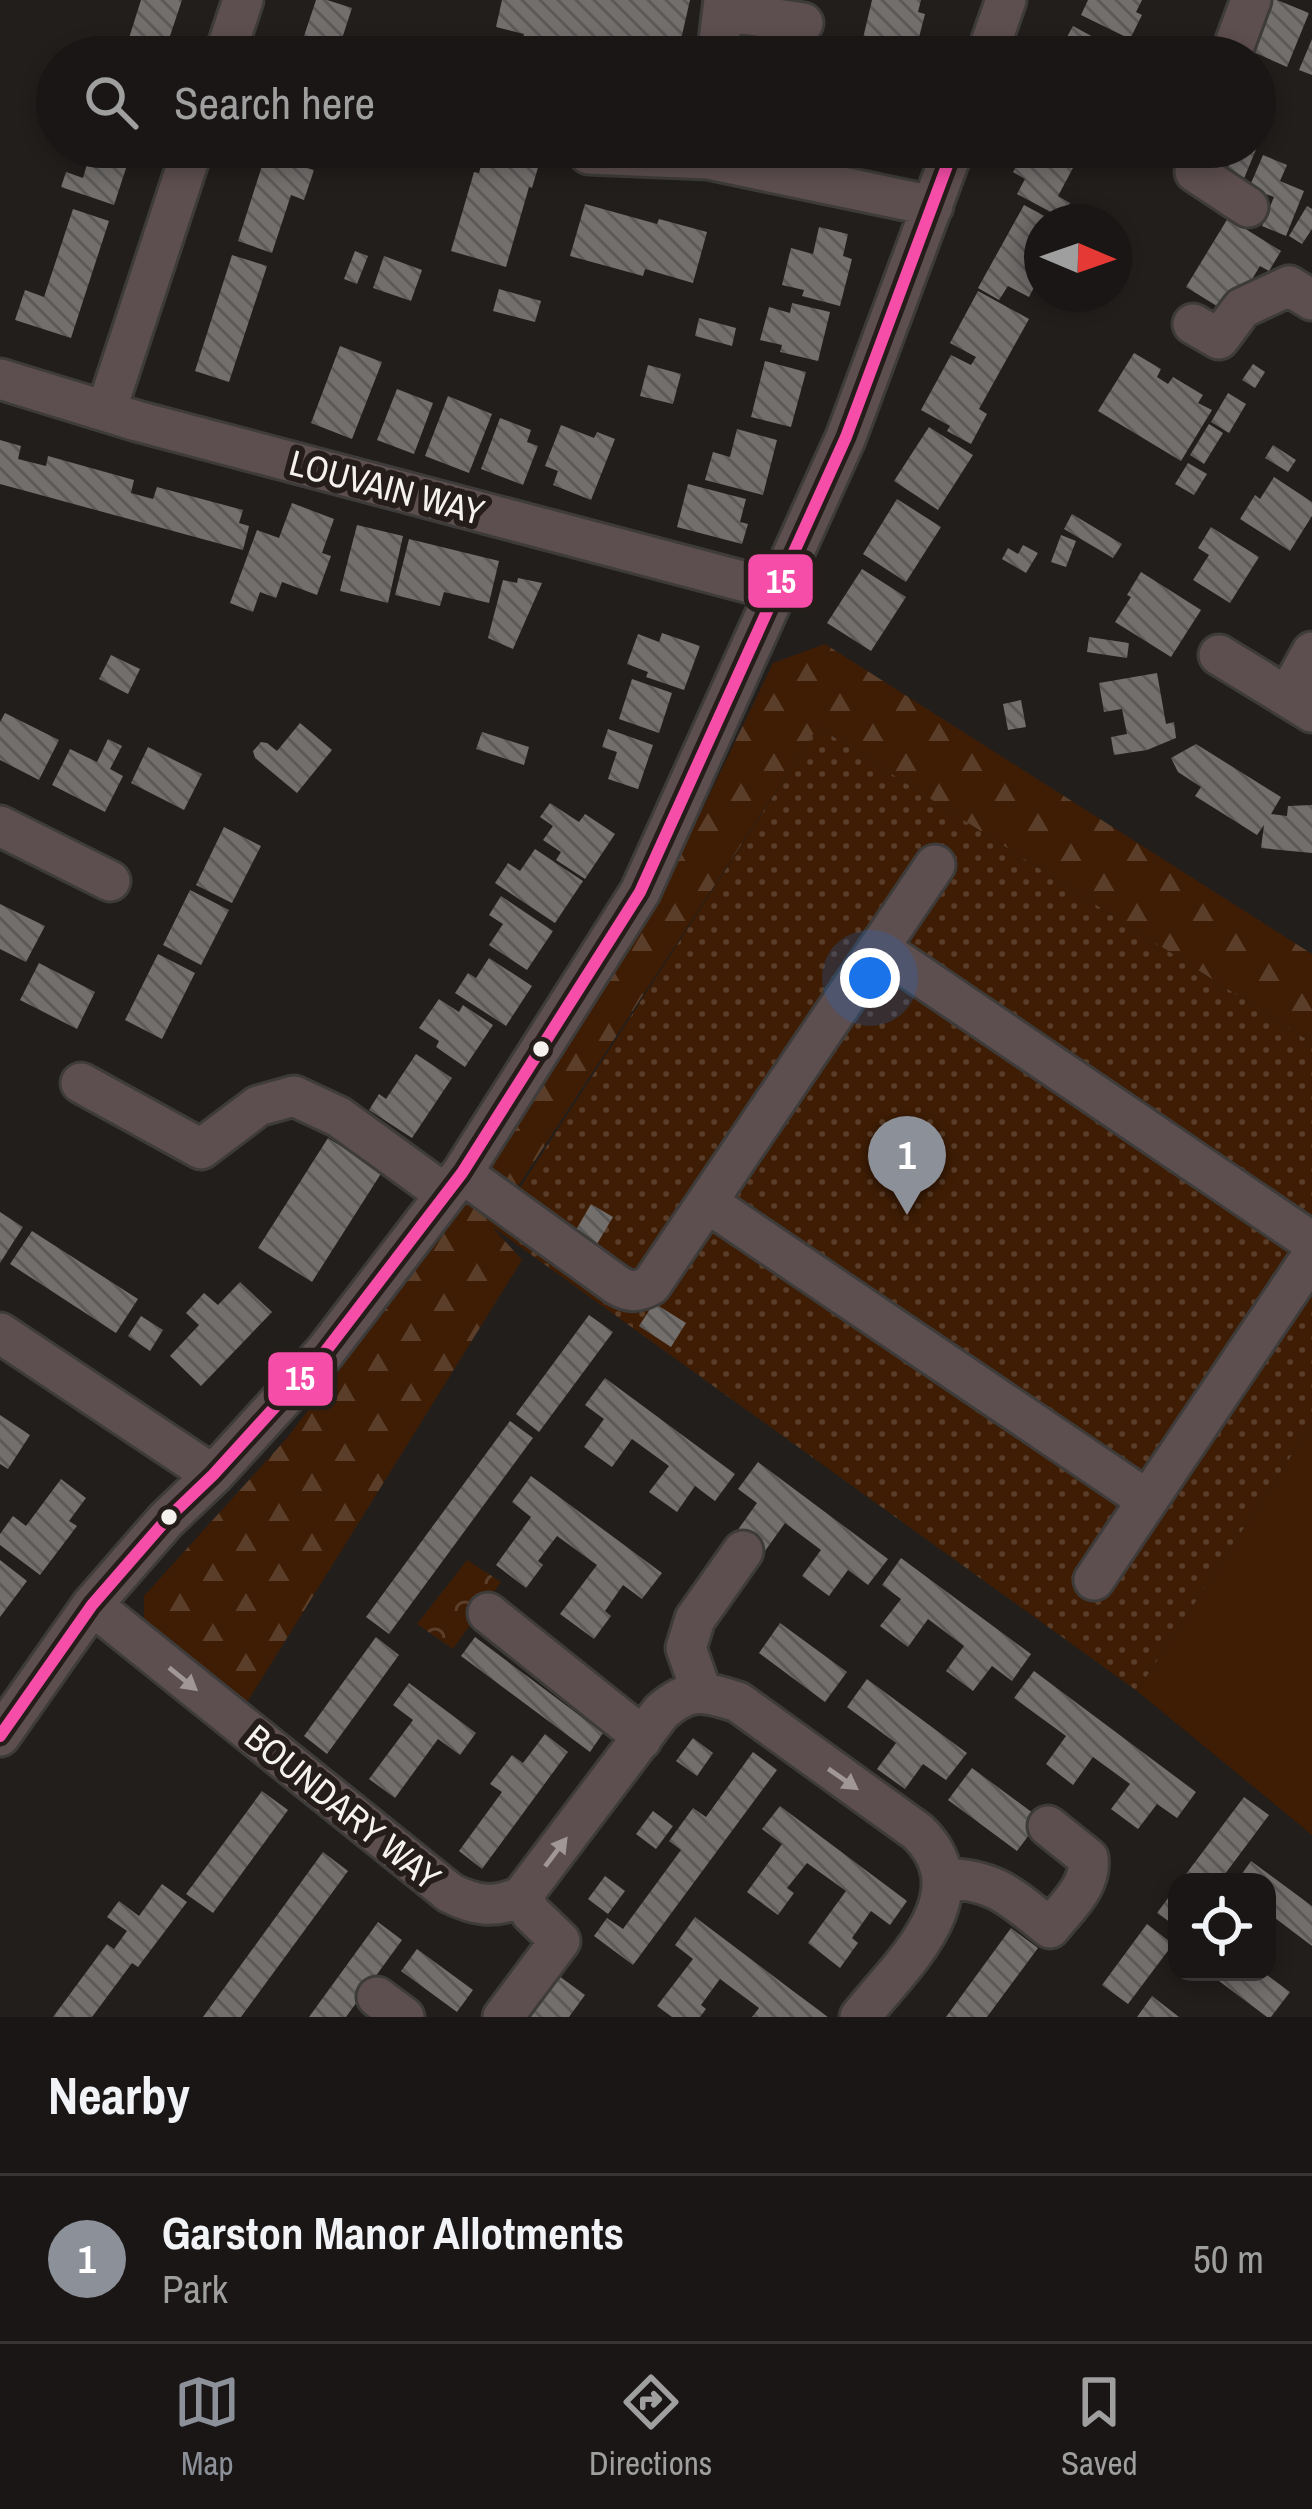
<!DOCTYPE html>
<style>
:root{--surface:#191615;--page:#221f1e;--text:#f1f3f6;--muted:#9f9fa0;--line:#373534;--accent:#8c9099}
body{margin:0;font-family:"Archivo Narrow",sans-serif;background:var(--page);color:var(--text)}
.controls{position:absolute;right:36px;bottom:36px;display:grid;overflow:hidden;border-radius:24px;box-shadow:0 6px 18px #0003}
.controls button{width:108px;height:108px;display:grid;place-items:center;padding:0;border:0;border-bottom:3px solid var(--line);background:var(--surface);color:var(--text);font:60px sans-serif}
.compass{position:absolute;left:1024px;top:204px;width:108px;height:108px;border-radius:50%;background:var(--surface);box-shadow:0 6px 18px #0003;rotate:92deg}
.you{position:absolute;left:870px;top:978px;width:42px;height:42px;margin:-30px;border:9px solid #fff;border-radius:50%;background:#1a73e8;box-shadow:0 0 0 18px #1a73e833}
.badge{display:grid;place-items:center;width:78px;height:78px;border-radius:50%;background:var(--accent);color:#fff;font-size:39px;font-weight:700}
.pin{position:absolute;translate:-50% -99px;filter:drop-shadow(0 3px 6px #0008)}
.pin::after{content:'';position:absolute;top:63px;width:42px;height:36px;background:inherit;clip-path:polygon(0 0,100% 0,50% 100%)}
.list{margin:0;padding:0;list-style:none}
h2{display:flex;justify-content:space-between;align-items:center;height:156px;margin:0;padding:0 48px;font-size:51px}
h2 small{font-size:39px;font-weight:400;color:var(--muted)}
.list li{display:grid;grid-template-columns:78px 1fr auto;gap:36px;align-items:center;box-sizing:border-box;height:168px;padding:0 48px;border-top:3px solid var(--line)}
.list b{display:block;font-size:45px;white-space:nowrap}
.list p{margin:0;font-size:39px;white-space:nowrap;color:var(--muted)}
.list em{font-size:39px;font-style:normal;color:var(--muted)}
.icon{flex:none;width:66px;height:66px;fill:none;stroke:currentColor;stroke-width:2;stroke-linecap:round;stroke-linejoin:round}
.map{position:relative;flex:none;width:1312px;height:2017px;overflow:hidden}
.search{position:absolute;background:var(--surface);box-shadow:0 6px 18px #0003;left:36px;right:36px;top:36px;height:132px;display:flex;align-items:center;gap:30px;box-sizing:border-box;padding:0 42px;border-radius:66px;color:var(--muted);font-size:45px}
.sheet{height:324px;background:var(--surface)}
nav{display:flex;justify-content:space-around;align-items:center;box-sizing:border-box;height:168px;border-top:3px solid var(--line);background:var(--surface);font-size:33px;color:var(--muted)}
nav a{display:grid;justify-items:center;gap:6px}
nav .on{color:var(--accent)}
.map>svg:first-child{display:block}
.grass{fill:#3f1d04}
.forest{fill:url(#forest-firs)}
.park{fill:url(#park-crowns)}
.garden{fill:url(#garden-dots)}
.building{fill:url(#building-back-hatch)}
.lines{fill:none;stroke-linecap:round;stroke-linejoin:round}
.minor-casing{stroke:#3e3c3a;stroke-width:45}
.minor{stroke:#5d4e4f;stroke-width:39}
.bus-1-casing{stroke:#241d19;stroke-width:21}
.bus-1{stroke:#f54da8;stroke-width:12}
.oneway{fill:#a19797}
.bus-dot{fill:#f5f1ee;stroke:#241d19;stroke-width:4.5}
.labels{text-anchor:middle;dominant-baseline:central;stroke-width:12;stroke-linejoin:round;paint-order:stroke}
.street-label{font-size:36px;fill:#f5f1ee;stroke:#241d19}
.line-badge{stroke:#241d19;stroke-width:4.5}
.badge-label{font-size:33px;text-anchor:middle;font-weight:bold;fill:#fff}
</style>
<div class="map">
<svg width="1312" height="2017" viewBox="0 0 1312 2017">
<defs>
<pattern id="forest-firs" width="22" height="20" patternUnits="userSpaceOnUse" patternTransform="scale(3)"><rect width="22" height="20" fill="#3f1d04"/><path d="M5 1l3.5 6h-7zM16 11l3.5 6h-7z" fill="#5b3e29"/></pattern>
<pattern id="park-crowns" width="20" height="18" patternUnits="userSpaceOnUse" patternTransform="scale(3)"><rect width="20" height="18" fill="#3f1d04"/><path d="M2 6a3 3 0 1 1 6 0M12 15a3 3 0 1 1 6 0" fill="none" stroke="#5b3e29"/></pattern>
<pattern id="garden-dots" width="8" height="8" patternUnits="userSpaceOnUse" patternTransform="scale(3)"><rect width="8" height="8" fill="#3f1d04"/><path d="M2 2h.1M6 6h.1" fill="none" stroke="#5b3e29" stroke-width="1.8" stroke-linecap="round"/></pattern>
<pattern id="building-back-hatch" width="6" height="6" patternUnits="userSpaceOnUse" patternTransform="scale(3)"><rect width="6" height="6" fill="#726f6d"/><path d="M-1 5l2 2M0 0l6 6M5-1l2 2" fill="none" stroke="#5c5a58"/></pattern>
</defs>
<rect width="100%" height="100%" fill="#211e1c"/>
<path class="grass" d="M 1312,1424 L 1312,1835 L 1137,1691 Z"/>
<path class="forest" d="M 825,644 L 1312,954 L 1312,1043 L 818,727 L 502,1211 L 494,1229 L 522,1260 L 241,1712 L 165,1646 L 144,1618 L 144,1596 L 287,1438 L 475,1193 L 662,893 L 773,663 Z"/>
<path class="park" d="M 467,1560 L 501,1582 L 453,1649 L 417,1624 Z"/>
<path class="garden" d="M 818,727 L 1312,1043 L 1312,1424 L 1137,1691 L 494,1228 Z"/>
<path class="building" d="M 141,0 L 182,0 L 163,57 L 123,57 Z
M 316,0 L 327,0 L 352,8 L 336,57 L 297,57 Z
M 502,0 L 690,0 L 677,57 L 561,57 L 562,52 L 522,43 L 524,34 L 496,27 Z
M 872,0 L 921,0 L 918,12 L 925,14 L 916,49 L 909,48 L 907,57 L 886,57 L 860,51 Z
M 1088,0 L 1142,0 L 1136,12 L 1142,15 L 1130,39 L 1081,15 Z
M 1259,0 L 1277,0 L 1309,13 L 1287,67 L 1249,50 Z
M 1073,26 L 1130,57 L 1056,57 Z
M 1312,39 L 1312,75 L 1299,70 Z
M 1186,42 L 1214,57 L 1178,57 Z
M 92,147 L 133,147 L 114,205 L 61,187 L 66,172 L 83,178 Z
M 268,147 L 307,147 L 300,166 L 314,170 L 304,200 L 291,195 L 272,253 L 238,241 Z
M 486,147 L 544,147 L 532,188 L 529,187 L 506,267 L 451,251 L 474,172 L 479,173 Z
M 1027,147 L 1070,147 L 1081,153 L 1058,196 L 1070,203 L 1062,218 L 1017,194 L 1025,179 L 1013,172 Z
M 1236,147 L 1257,147 L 1243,181 L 1225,174 Z
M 1263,155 L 1287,165 L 1280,181 L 1304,191 L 1286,236 L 1262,226 L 1274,197 L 1249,188 Z
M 585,204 L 657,224 L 659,219 L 707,232 L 693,283 L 645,269 L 643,276 L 570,256 Z
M 1024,205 L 1056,222 L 1042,222 L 1042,272 L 1029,297 L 1008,286 L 999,300 L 978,288 Z
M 1307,206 L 1312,209 L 1312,229 L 1302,244 L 1289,236 Z
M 73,209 L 109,221 L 71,338 L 15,320 L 25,290 L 44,297 Z
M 1228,218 L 1281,251 L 1269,271 L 1260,266 L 1243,294 L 1225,311 L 1186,287 Z
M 819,227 L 848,234 L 843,256 L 852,259 L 840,306 L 802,296 L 804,290 L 782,285 L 791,248 L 813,254 Z
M 355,251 L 368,256 L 357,284 L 344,279 Z
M 232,255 L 267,266 L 229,382 L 195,371 Z
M 384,256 L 422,270 L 411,301 L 373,288 Z
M 499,289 L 541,301 L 535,322 L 493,311 Z
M 978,291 L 1029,319 L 979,409 L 987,414 L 971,444 L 947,431 L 950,426 L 921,410 L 951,355 L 971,365 L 976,357 L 950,343 Z
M 792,303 L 830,312 L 818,361 L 780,352 L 782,345 L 760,340 L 769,307 L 790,313 Z
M 699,318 L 736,328 L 732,346 L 695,336 Z
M 340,346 L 382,362 L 352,439 L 311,423 Z
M 1134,353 L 1161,369 L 1157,377 L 1168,384 L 1173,377 L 1203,395 L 1198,403 L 1212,410 L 1181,461 L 1098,411 Z
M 765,361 L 806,372 L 791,427 L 751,417 Z
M 1253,364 L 1265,372 L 1255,388 L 1242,380 Z
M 648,365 L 681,374 L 673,404 L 640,396 Z
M 397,389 L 433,403 L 414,454 L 377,440 Z
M 1228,393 L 1246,404 L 1229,433 L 1211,422 Z
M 448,396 L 492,414 L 469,473 L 425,456 Z
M 500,418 L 531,430 L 527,442 L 538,446 L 523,485 L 481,469 Z
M 1209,424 L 1223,433 L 1204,464 L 1190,455 Z
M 561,425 L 594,438 L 597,432 L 615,439 L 591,500 L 553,485 L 558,471 L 545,466 Z
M 929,427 L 973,455 L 938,510 L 894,481 Z
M 737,429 L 777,440 L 763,495 L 705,480 L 713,452 L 730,457 Z
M 0,440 L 21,446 L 18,459 L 46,466 L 48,456 L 134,480 L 131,493 L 153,499 L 157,487 L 243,510 L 239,523 L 249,526 L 243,550 L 0,484 Z
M 1273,445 L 1296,460 L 1288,472 L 1265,458 Z
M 1188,463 L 1207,474 L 1194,495 L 1175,484 Z
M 1274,477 L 1312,502 L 1312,516 L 1290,551 L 1240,519 L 1255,495 L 1260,499 Z
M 688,484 L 746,499 L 740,522 L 748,524 L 742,544 L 677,527 Z
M 897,499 L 941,527 L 906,582 L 863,554 Z
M 292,503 L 334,519 L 322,553 L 331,556 L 317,595 L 282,582 L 276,598 L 260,592 L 253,612 L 230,603 L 257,530 L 279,538 Z
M 1072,514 L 1122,544 L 1113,558 L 1064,529 Z
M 357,525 L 403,536 L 388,603 L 340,591 Z
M 1211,527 L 1259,557 L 1230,603 L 1193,580 L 1209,555 L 1198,548 Z
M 1061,535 L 1076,541 L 1066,567 L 1051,562 Z
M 409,539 L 499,561 L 489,603 L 444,592 L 440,606 L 395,595 Z
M 1023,545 L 1038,553 L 1026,573 L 1002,559 L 1008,548 L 1018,554 Z
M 862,569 L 906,597 L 871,651 L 827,623 Z
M 1141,572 L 1201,610 L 1171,657 L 1115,622 L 1131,597 L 1127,595 Z
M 518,578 L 542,583 L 513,649 L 488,638 L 503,580 L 517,583 Z
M 662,633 L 700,646 L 684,690 L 646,677 L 648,672 L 627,664 L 638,634 L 659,642 Z
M 1089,637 L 1129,643 L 1127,658 L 1087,652 Z
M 111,655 L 140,669 L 128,694 L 99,679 Z
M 1157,673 L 1166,724 L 1174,722 L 1176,738 L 1147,750 L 1114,755 L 1111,737 L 1127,734 L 1122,709 L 1104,712 L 1099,683 Z
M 632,679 L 672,693 L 659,733 L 619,719 Z
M 1021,700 L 1026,727 L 1008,730 L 1003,704 Z
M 5,713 L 59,740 L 39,780 L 0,760 L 0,722 Z
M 300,723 L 332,750 L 297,793 L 255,758 L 253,751 L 261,742 L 267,743 L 277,751 Z
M 608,729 L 653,745 L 638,789 L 608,779 L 617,752 L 602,747 Z
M 482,732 L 529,747 L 524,765 L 476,749 Z
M 108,739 L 122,746 L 110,769 L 123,776 L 105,812 L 52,785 L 70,749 L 97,762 Z
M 1196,744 L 1281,797 L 1271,814 L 1287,816 L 1288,806 L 1312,805 L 1312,853 L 1261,848 L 1264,825 L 1257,835 L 1195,796 L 1201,787 L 1178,772 L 1171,758 Z
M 148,747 L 202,774 L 184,810 L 131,783 Z
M 550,803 L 579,822 L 585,814 L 615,834 L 585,879 L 556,860 L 561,852 L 543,840 L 553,826 L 540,817 Z
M 224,827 L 261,846 L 232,903 L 196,885 Z
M 535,849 L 583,881 L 555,923 L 495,883 L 508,863 L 520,871 Z
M 190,890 L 229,910 L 201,965 L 163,945 Z
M 501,896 L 553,931 L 527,970 L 489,945 L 503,924 L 489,915 Z
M 0,904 L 45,926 L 26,962 L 0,949 Z
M 158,954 L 195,973 L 162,1039 L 125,1020 Z
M 489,958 L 532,986 L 506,1026 L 455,993 L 468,973 L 476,978 Z
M 39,963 L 95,992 L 77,1029 L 20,1000 Z
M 439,999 L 459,1012 L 463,1005 L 493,1025 L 465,1067 L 436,1047 L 439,1041 L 419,1028 Z
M 416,1054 L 452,1078 L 412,1138 L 369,1110 L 379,1094 L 386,1099 Z
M 328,1138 L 382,1172 L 312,1282 L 258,1248 Z
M 591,1204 L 613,1217 L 591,1254 L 569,1242 Z
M 0,1212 L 23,1227 L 0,1263 Z
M 32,1231 L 138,1299 L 116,1333 L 10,1264 Z
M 240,1282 L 272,1312 L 201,1386 L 170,1356 L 199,1325 L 186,1313 L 204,1293 L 218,1305 Z
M 654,1303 L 686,1323 L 671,1347 L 639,1326 Z
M 589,1315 L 613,1332 L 539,1432 L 516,1414 Z
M 141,1316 L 163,1330 L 150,1351 L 128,1336 Z
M 605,1378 L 735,1474 L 715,1501 L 695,1486 L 677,1512 L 649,1492 L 669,1466 L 632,1439 L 612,1467 L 584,1447 L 604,1419 L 585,1405 Z
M 0,1415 L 30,1435 L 8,1469 L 0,1464 Z
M 510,1421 L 533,1438 L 389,1634 L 366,1617 Z
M 758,1462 L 888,1559 L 868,1585 L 848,1570 L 829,1596 L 802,1576 L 821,1550 L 785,1523 L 765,1551 L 737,1531 L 757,1503 L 738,1489 Z
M 531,1476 L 662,1573 L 642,1599 L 623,1585 L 605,1611 L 611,1616 L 594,1639 L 560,1614 L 597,1565 L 557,1536 L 538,1561 L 543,1565 L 526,1588 L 496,1565 L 531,1517 L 512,1502 Z
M 61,1479 L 86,1498 L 69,1521 L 77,1526 L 40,1575 L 0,1545 L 0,1534 L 13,1516 L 26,1526 Z
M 901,1558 L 1031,1654 L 1012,1681 L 992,1666 L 973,1691 L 946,1671 L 964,1646 L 928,1619 L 908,1647 L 880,1626 L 901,1599 L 882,1585 Z
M 0,1560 L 27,1581 L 0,1617 Z
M 780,1623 L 847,1672 L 825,1702 L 759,1653 Z
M 376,1637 L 399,1655 L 327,1754 L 304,1736 Z
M 475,1637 L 603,1733 L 590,1752 L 461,1656 Z
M 1034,1671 L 1196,1792 L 1177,1818 L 1157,1804 L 1138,1829 L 1111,1809 L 1130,1784 L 1093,1757 L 1073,1785 L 1046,1764 L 1066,1736 L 1014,1698 Z
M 867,1679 L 967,1753 L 946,1780 L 923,1764 L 905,1789 L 877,1769 L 896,1743 L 847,1707 Z
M 409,1683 L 476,1733 L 460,1755 L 438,1739 L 395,1798 L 369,1779 L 413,1720 L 393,1705 Z
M 545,1734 L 568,1752 L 482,1869 L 459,1851 L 502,1792 L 490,1784 L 512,1755 L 523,1763 Z
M 693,1738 L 713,1753 L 697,1776 L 676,1761 Z
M 753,1752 L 777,1770 L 633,1965 L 594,1936 L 607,1918 L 623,1929 L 681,1850 L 669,1841 L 693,1808 L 706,1817 Z
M 972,1768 L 1041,1819 L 1017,1851 L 948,1800 Z
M 262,1791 L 288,1810 L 213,1913 L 186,1894 Z
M 1244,1797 L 1269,1815 L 1219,1882 L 1180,1882 Z
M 780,1806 L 907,1901 L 890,1925 L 871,1911 L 852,1938 L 858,1943 L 840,1968 L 808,1943 L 846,1891 L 807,1863 L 787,1888 L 794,1893 L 778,1915 L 747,1892 L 782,1844 L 762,1829 Z
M 653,1811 L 673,1826 L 656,1849 L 636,1834 Z
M 323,1852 L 348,1871 L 241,2017 L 203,2017 Z
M 1251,1861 L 1312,1906 L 1312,1946 L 1267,1912 L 1267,1882 L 1236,1882 Z
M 605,1876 L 625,1891 L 608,1914 L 588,1899 Z
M 162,1884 L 187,1902 L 138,1967 L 132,1963 L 92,2017 L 53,2017 L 107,1944 L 114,1949 L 127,1931 L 107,1917 L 119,1901 L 139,1916 Z
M 1177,1886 L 1177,1927 L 1157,1913 Z
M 695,1917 L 793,1991 L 828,2017 L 752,2017 L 759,2008 L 720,1979 L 701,2005 L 706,2009 L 700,2017 L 672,2017 L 657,2006 L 693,1959 L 675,1945 Z
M 378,1922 L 402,1940 L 346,2017 L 309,2017 Z
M 1147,1924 L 1173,1944 L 1128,2004 L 1102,1985 Z
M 1011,1928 L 1038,1948 L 987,2017 L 946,2017 Z
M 417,1949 L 473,1990 L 457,2012 L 401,1971 Z
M 1207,1972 L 1263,1972 L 1290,1992 L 1271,2017 L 1267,2017 Z
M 559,1976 L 585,1995 L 569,2017 L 529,2017 Z
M 1152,1996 L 1179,2017 L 1137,2017 Z"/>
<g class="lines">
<defs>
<path id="minor" d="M 723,11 L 803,23
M 224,57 L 243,0
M 717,57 L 724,0
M 986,57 L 1006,0
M 1230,57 L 1251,0
M 1202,147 L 1195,172 L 1248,207
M 589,154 L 708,159 L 933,206
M 1193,324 L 1219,339 L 1242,308 L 1289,286 L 1312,300
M 0,379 L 137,421 L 776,590
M 106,411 L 193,147
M 1219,655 L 1312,712
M 1287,697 L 1312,652
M 0,826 L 110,881
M 879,948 L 1312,1242
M 81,1083 L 201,1149 L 258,1106 L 294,1096 L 339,1117 L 445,1194
M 462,1173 L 617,1285 C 630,1293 638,1292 651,1285 L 935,865
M 708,1203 L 1147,1500
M 0,1333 L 213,1475
M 1094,1580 L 1312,1256
M 92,1605 L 450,1893 C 476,1906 495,1909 522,1896 L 661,1712 C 689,1687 704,1691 738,1702 L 918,1832 C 983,1895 900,1966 860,2017
M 488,1613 L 633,1729 L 641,1740
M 702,1693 L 686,1648 L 695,1619 L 743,1551
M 0,1736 L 92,1605 L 166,1520 L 213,1475 L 325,1352 L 462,1173 L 640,892 L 846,437 L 954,147
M 943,1878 C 996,1880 1010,1896 1050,1928 C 1066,1907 1092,1886 1088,1858 L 1048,1826
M 377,1997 L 404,2017
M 503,2017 L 560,1941 L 531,1913 L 522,1896"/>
</defs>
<use href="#minor" class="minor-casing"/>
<use href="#minor" class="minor"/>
<defs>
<path id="bus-1" d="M 0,1736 L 92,1605 L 166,1520 L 213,1475 L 325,1352 L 462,1173 L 640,892 L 846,437 L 954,147"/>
</defs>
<use href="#bus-1" class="bus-1-casing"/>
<use href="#bus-1" class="bus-1"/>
</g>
<defs><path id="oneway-solid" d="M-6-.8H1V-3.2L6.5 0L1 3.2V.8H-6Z" transform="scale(3)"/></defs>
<g class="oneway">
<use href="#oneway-solid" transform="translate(183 1679) rotate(39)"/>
<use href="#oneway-solid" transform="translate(843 1779) rotate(35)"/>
<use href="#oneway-solid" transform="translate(556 1852) rotate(-53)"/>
</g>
<g class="bus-dot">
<circle cx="541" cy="1049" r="10"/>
<circle cx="169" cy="1517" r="10"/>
</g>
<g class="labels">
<g class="street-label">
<text transform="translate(387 487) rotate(15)">LOUVAIN WAY</text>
<text transform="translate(343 1807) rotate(39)">BOUNDARY WAY</text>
</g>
</g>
<g class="line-badge">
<rect x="746" y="552" width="69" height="58" rx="12" fill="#f54da8"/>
<rect x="266" y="1350" width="69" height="58" rx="12" fill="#f54da8"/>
</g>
<g class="badge-label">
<text x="781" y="593">15</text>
<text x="300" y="1390">15</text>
</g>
</svg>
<div class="controls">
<button><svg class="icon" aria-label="locate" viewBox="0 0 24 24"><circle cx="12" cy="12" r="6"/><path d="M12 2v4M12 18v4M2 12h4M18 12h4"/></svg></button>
</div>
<svg class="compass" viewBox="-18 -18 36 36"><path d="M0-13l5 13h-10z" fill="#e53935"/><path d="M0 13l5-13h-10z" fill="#9f9fa0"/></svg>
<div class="you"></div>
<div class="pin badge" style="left:907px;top:1215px">1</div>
<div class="search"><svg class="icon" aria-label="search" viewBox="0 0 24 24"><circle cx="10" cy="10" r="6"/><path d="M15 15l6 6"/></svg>Search here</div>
</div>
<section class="sheet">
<h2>Nearby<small></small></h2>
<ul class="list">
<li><span class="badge">1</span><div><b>Garston Manor Allotments</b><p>Park</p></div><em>50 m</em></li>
</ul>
</section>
<nav>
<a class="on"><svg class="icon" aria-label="map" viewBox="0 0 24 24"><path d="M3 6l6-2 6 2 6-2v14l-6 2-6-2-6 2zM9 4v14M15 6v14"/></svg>Map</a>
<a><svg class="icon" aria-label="directions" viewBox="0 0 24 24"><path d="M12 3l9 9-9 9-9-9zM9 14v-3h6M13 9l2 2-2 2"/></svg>Directions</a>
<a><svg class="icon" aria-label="saved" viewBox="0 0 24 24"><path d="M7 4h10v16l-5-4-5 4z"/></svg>Saved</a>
</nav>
